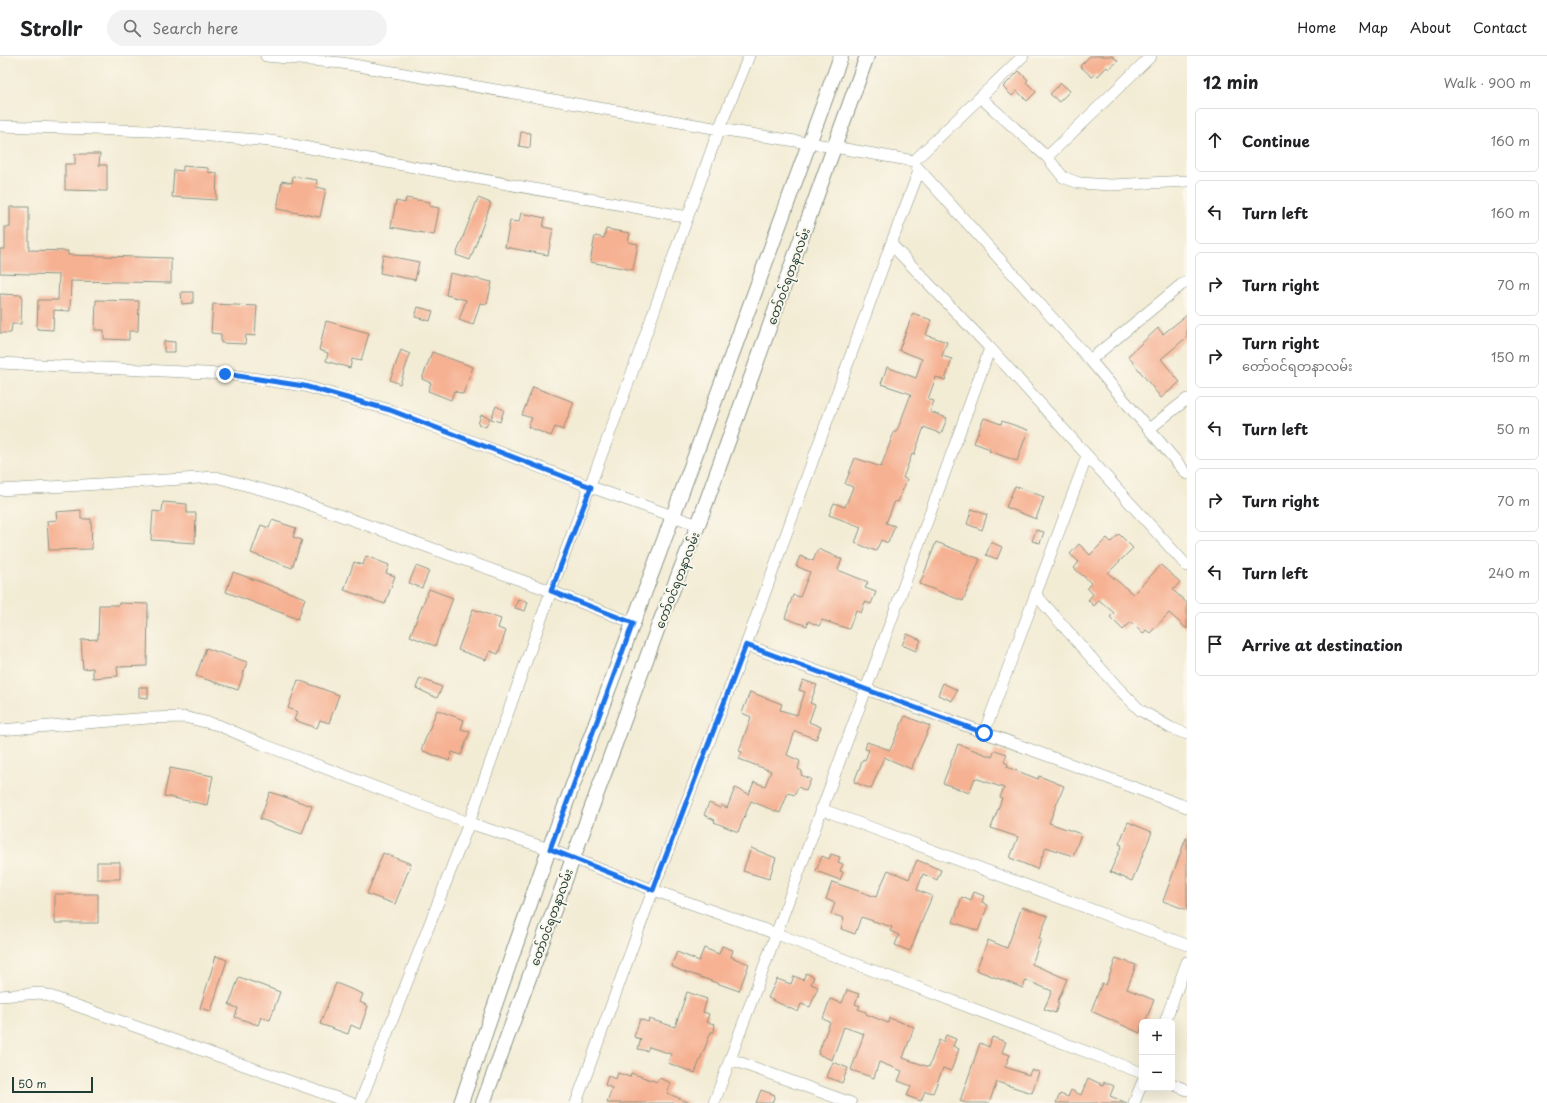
<!DOCTYPE html>
<meta charset="utf-8">
<style>
:root{--surface:#fff;--page:#f2f2f2;--text:#202124;--muted:#757577;--line:#e0e0e0}
body{margin:0;font-family:"Playpen Sans","Noto Sans Myanmar",sans-serif;background:var(--page);color:var(--text)}
.controls{position:absolute;right:12px;bottom:12px;display:grid;overflow:hidden;border-radius:6px;box-shadow:0 4px 16px #0002}
.controls button{width:36px;height:36px;display:grid;place-items:center;padding:0;border:0;border-bottom:1px solid var(--line);background:var(--surface);color:var(--text);font:20px sans-serif}
.scale{position:absolute;left:12px;bottom:10px;width:81px;box-sizing:border-box;padding-left:4px;border:2px solid #1f3d34;border-top:0;font-size:11px;line-height:14px;white-space:nowrap;color:#1f3d34;-webkit-text-stroke:3px #fbf7ec;paint-order:stroke}
.stop{position:absolute;width:12px;height:12px;margin:-9px;border:3px solid #1a73e8;border-radius:50%;background:#fff}
.stop.end{background:#1a73e8;border-color:#fff;box-shadow:0 1px 4px #0008}
.list{margin:0;padding:0;list-style:none}
h2{display:flex;justify-content:space-between;align-items:center;height:52px;margin:0;padding:0 16px;font-size:17px}
h2 small{font-size:13px;font-weight:400;color:var(--muted)}
.list li{display:grid;grid-template-columns:26px 1fr auto;gap:12px;align-items:center;box-sizing:border-box;height:64px;margin:0 8px 8px;padding:0 8px;border:1px solid var(--line);border-radius:6px}
.list b{display:block;font-size:15px;white-space:nowrap}
.list p{margin:0;font-size:13px;white-space:nowrap;color:var(--muted)}
.list em{font-size:13px;font-style:normal;color:var(--muted)}
.icon{flex:none;width:22px;height:22px;fill:none;stroke:currentColor;stroke-width:2;stroke-linecap:round;stroke-linejoin:round}
.map{position:relative;flex:none;width:1187px;height:1047px;overflow:hidden}
header{display:flex;align-items:center;gap:24px;box-sizing:border-box;height:56px;padding:0 20px;background:var(--surface);border-bottom:1px solid var(--line)}
header strong{font-size:19px}
nav{display:flex;gap:22px;margin-inline-start:auto;font-size:14px}
.search{width:280px;height:36px;background:var(--page);display:flex;align-items:center;gap:10px;box-sizing:border-box;padding:0 14px;border-radius:22px;color:var(--muted);font-size:15px}
main{display:flex}
aside{flex:1;background:var(--surface)}
.map>svg:first-child{display:block}
.building{fill:#f6b192}
.lines{fill:none;stroke-linecap:round;stroke-linejoin:round}
.minor-casing{stroke:#899484;stroke-width:12}
.major-casing{stroke:#899484;stroke-width:16}
.minor{stroke:#fff;stroke-width:11}
.major{stroke:#fff;stroke-width:14}
.route{stroke:#1a73e8;stroke-width:5}
.labels{text-anchor:middle;dominant-baseline:central;stroke-width:4;stroke-linejoin:round;paint-order:stroke}
.street-label{font-size:12px;fill:#1f3d34;stroke:#fbf7ec}
</style>
<header>
<strong>Strollr</strong>
<div class="search"><svg class="icon" aria-label="search" viewBox="0 0 24 24"><circle cx="10" cy="10" r="6"/><path d="M15 15l6 6"/></svg>Search here</div>
<nav><a>Home</a><a>Map</a><a>About</a><a>Contact</a></nav>
</header>
<main>
<div class="map">
<svg width="1187" height="1047" viewBox="0 0 1187 1047">
<rect width="100%" height="100%" fill="#fbf7ec"/>
<filter id="ink" filterUnits="userSpaceOnUse"><feTurbulence type="fractalNoise" baseFrequency=".025" numOctaves="2"/><feDisplacementMap in="SourceGraphic" scale="8" xChannelSelector="R" yChannelSelector="G"/><feConvolveMatrix kernelMatrix="1 2 1 2 8 2 1 2 1" color-interpolation-filters="sRGB"/></filter>
<filter id="wash" filterUnits="userSpaceOnUse"><feTurbulence type="fractalNoise" baseFrequency=".012" numOctaves="4" result="noise"/><feDisplacementMap in="SourceGraphic" scale="16" xChannelSelector="R" yChannelSelector="G"/><feGaussianBlur stdDeviation="0.9" result="paint"/><feColorMatrix in="noise" values="0 0 0 0 0 0 0 0 0 0 0 0 0 0 0 0 0 1.4 0 .05"/><feComposite in="paint" operator="in"/></filter>
<g filter="url(#wash)">
<rect width="100%" height="100%" fill="#f3ecd5"/>
<g id="blocks">
<path class="building" d="M 1090,0 L 1112,0 L 1118,5 L 1109,13 L 1107,11 L 1098,20 L 1096,18 L 1092,21 L 1080,10 Z
M 1019,15 L 1028,24 L 1026,26 L 1036,36 L 1027,45 L 1017,35 L 1012,40 L 1003,31 Z
M 1061,27 L 1070,35 L 1059,46 L 1050,38 Z
M 521,76 L 531,77 L 530,92 L 519,90 Z
M 75,98 L 100,98 L 99,109 L 107,109 L 107,135 L 65,134 L 65,108 L 75,108 Z
M 183,110 L 208,112 L 208,116 L 217,117 L 216,144 L 172,141 L 174,114 L 183,115 Z
M 293,120 L 317,124 L 316,131 L 326,133 L 320,161 L 277,153 L 282,125 L 292,127 Z
M 406,142 L 430,146 L 429,150 L 439,152 L 434,179 L 391,171 L 396,145 L 405,147 Z
M 478,142 L 491,147 L 470,204 L 456,199 Z
M 10,151 L 29,151 L 29,194 L 68,195 L 68,199 L 171,202 L 171,227 L 71,225 L 70,255 L 54,254 L 53,274 L 37,273 L 38,244 L 58,244 L 59,219 L 0,217 L 0,193 L 5,193 L 5,171 L 10,171 Z
M 521,157 L 545,162 L 543,171 L 553,173 L 548,199 L 505,191 L 510,165 L 519,166 Z
M 606,173 L 630,177 L 628,186 L 638,188 L 633,214 L 590,206 L 595,180 L 604,182 Z
M 383,199 L 419,206 L 415,224 L 380,217 Z
M 450,217 L 492,226 L 487,248 L 480,247 L 473,269 L 459,264 L 466,244 L 446,239 Z
M 181,236 L 193,236 L 193,247 L 182,248 Z
M 0,238 L 22,239 L 21,268 L 12,268 L 11,277 L 0,277 Z
M 96,244 L 139,245 L 138,275 L 129,275 L 129,284 L 104,283 L 104,274 L 95,274 Z
M 213,248 L 257,250 L 255,280 L 246,279 L 245,288 L 221,287 L 221,278 L 211,277 Z
M 418,251 L 433,255 L 430,265 L 415,261 Z
M 913,257 L 931,264 L 926,279 L 947,286 L 942,300 L 952,303 L 945,324 L 936,321 L 928,343 L 934,345 L 930,356 L 947,362 L 941,378 L 924,371 L 914,399 L 912,398 L 903,422 L 907,423 L 898,446 L 895,445 L 886,467 L 895,470 L 888,487 L 881,484 L 876,495 L 855,487 L 861,471 L 829,459 L 834,447 L 845,451 L 853,431 L 845,428 L 855,402 L 881,411 L 894,376 L 896,376 L 900,367 L 911,338 L 881,328 L 887,311 L 916,322 L 922,303 L 899,294 Z
M 1187,259 L 1187,281 L 1161,303 L 1180,326 L 1161,342 L 1128,300 L 1158,272 L 1163,278 Z
M 326,265 L 369,277 L 361,305 L 352,303 L 350,312 L 326,305 L 328,297 L 319,294 Z
M 164,285 L 175,286 L 175,296 L 164,296 Z
M 401,294 L 410,298 L 400,328 L 390,324 Z
M 432,296 L 473,311 L 463,338 L 454,335 L 451,344 L 428,335 L 431,327 L 422,323 Z
M 533,331 L 574,346 L 563,374 L 555,371 L 551,380 L 528,371 L 532,362 L 522,359 Z
M 496,350 L 504,354 L 500,366 L 491,363 Z
M 481,359 L 490,362 L 486,371 L 478,368 Z
M 984,362 L 1001,368 L 1002,365 L 1028,374 L 1017,405 L 989,395 L 990,393 L 974,387 Z
M 1015,430 L 1044,441 L 1036,463 L 1006,451 Z
M 163,446 L 187,448 L 187,457 L 196,457 L 195,487 L 151,484 L 153,455 L 162,456 Z
M 972,453 L 987,459 L 982,474 L 967,468 Z
M 81,454 L 81,463 L 91,463 L 92,493 L 49,494 L 47,465 L 57,464 L 56,456 Z
M 272,464 L 296,472 L 293,481 L 302,484 L 292,512 L 251,497 L 261,469 L 269,472 Z
M 1036,474 L 1044,476 L 1040,487 L 1032,485 Z
M 1119,478 L 1133,492 L 1108,517 L 1133,538 L 1161,509 L 1180,526 L 1173,534 L 1187,547 L 1187,573 L 1169,557 L 1150,577 L 1146,574 L 1143,578 L 1131,566 L 1123,574 L 1110,561 L 1114,557 L 1099,544 L 1094,550 L 1088,544 L 1093,538 L 1087,532 L 1091,527 L 1074,512 L 1079,506 L 1070,498 L 1079,488 L 1090,499 L 1107,482 L 1111,486 Z
M 936,486 L 980,503 L 963,545 L 920,528 Z
M 991,486 L 1002,491 L 997,503 L 986,499 Z
M 818,493 L 842,503 L 838,514 L 868,526 L 865,532 L 876,536 L 871,548 L 865,546 L 861,557 L 856,554 L 849,573 L 822,564 L 819,570 L 808,565 L 807,570 L 785,562 L 793,539 L 800,541 L 810,516 L 796,510 L 800,500 L 813,505 Z
M 366,500 L 389,509 L 386,517 L 395,520 L 385,548 L 344,534 L 354,506 L 363,509 Z
M 416,510 L 429,515 L 422,532 L 409,527 Z
M 233,516 L 305,542 L 298,563 L 226,536 Z
M 429,533 L 453,542 L 435,590 L 410,580 Z
M 518,543 L 528,546 L 525,555 L 515,552 Z
M 119,547 L 148,548 L 147,610 L 117,611 L 118,620 L 93,622 L 93,612 L 83,613 L 81,584 L 98,583 L 99,549 L 119,549 Z
M 473,553 L 501,563 L 498,572 L 506,575 L 498,598 L 490,595 L 486,604 L 458,594 Z
M 907,578 L 921,584 L 916,595 L 902,589 Z
M 206,592 L 247,606 L 238,634 L 196,620 Z
M 420,622 L 442,631 L 437,642 L 416,632 Z
M 298,624 L 339,639 L 329,667 L 320,664 L 317,672 L 294,664 L 297,656 L 288,652 Z
M 803,624 L 817,629 L 810,647 L 815,649 L 809,666 L 821,671 L 816,683 L 795,675 L 787,699 L 800,705 L 798,713 L 802,715 L 801,719 L 811,723 L 806,735 L 798,731 L 795,739 L 788,737 L 780,757 L 751,745 L 738,776 L 714,766 L 715,764 L 704,759 L 709,747 L 720,752 L 721,749 L 727,752 L 735,732 L 749,738 L 754,726 L 765,730 L 771,715 L 739,703 L 742,696 L 739,695 L 751,661 L 742,657 L 750,636 L 782,648 L 780,654 L 797,659 L 805,636 L 799,634 Z
M 943,627 L 957,634 L 952,645 L 938,639 Z
M 139,631 L 148,631 L 148,642 L 139,641 Z
M 437,654 L 464,664 L 461,673 L 470,676 L 461,699 L 452,696 L 449,705 L 421,694 Z
M 905,660 L 930,670 L 911,713 L 884,701 L 871,733 L 854,726 L 863,703 L 865,704 L 869,694 L 865,693 L 867,686 L 890,694 Z
M 958,688 L 992,701 L 995,694 L 1007,698 L 1004,706 L 1008,708 L 1007,711 L 1038,723 L 1039,720 L 1064,730 L 1049,767 L 1081,778 L 1073,800 L 1046,791 L 1037,813 L 1010,802 L 1018,781 L 991,772 L 1002,742 L 1000,741 L 1004,732 L 975,722 L 969,737 L 943,727 Z
M 170,712 L 213,720 L 207,749 L 164,740 Z
M 270,736 L 312,750 L 302,778 L 260,763 Z
M 1128,766 L 1152,776 L 1132,825 L 1110,816 L 1122,789 L 1119,788 Z
M 1186,782 L 1187,782 L 1187,854 L 1163,845 Z
M 751,792 L 776,802 L 769,823 L 743,815 Z
M 383,797 L 411,808 L 395,848 L 367,838 Z
M 831,798 L 840,801 L 838,806 L 843,808 L 840,815 L 843,816 L 840,824 L 816,815 L 822,800 L 829,803 Z
M 917,804 L 941,814 L 937,824 L 923,818 L 917,834 L 932,840 L 910,895 L 895,889 L 899,879 L 890,875 L 892,871 L 861,861 L 855,878 L 841,873 L 844,862 L 831,858 L 835,847 L 826,843 L 832,826 L 876,841 L 888,814 L 909,823 Z
M 97,806 L 120,806 L 120,823 L 97,823 Z
M 974,836 L 984,840 L 982,846 L 988,849 L 978,875 L 953,866 L 962,841 L 971,845 Z
M 55,838 L 98,838 L 98,867 L 55,867 Z
M 1022,851 L 1048,860 L 1039,882 L 1041,883 L 1032,908 L 1067,923 L 1057,947 L 1059,948 L 1055,957 L 1044,953 L 1052,935 L 1026,924 L 1023,932 L 976,914 L 988,884 L 1007,892 Z
M 722,890 L 733,894 L 731,901 L 749,908 L 739,935 L 689,917 L 689,918 L 671,910 L 677,896 L 699,905 L 704,892 L 719,898 Z
M 216,900 L 227,904 L 211,955 L 200,952 Z
M 1116,902 L 1136,909 L 1127,933 L 1154,944 L 1145,966 L 1142,966 L 1140,977 L 1091,955 L 1102,927 L 1106,929 Z
M 806,917 L 814,921 L 811,928 L 818,931 L 810,951 L 801,948 L 798,956 L 768,942 L 777,923 L 791,928 L 794,920 L 803,924 Z
M 239,921 L 280,936 L 270,964 L 261,961 L 258,969 L 235,961 L 238,952 L 229,949 Z
M 336,927 L 363,938 L 360,946 L 368,950 L 360,973 L 351,969 L 348,978 L 320,968 Z
M 847,934 L 859,938 L 855,948 L 860,950 L 858,953 L 866,956 L 866,958 L 888,967 L 889,962 L 914,971 L 903,1002 L 929,1011 L 939,984 L 943,986 L 946,979 L 956,983 L 953,990 L 959,993 L 951,1015 L 943,1012 L 933,1037 L 925,1035 L 921,1045 L 907,1040 L 911,1030 L 898,1025 L 902,1015 L 879,1006 L 874,1022 L 851,1014 L 864,978 L 844,971 L 832,1004 L 818,998 L 830,966 L 823,963 L 830,943 L 842,947 Z
M 687,936 L 707,943 L 703,956 L 709,958 L 706,966 L 715,968 L 714,976 L 711,976 L 695,1017 L 668,1007 L 671,998 L 649,991 L 647,995 L 638,993 L 641,983 L 634,981 L 640,963 L 648,966 L 649,963 L 675,971 Z
M 992,981 L 1006,986 L 1002,996 L 1010,999 L 1005,1011 L 1029,1019 L 1031,1014 L 1039,1016 L 1032,1037 L 997,1026 L 989,1047 L 966,1047 L 960,1045 L 980,987 L 989,991 Z
M 833,1006 L 848,1012 L 842,1027 L 827,1021 Z
M 618,1017 L 630,1021 L 631,1017 L 657,1026 L 659,1022 L 671,1027 L 667,1037 L 690,1047 L 607,1047 L 612,1032 L 605,1029 L 608,1020 L 616,1023 Z
M 1088,1022 L 1103,1029 L 1104,1026 L 1114,1030 L 1110,1040 L 1127,1047 L 1056,1047 L 1060,1038 L 1068,1041 L 1071,1034 L 1081,1039 Z
M 761,1034 L 775,1039 L 772,1047 L 756,1047 Z"/>
</g>
</g>
<g filter="url(#ink)">
<use href="#blocks" fill-opacity="0" stroke="#899484" stroke-width="1"/>
<g class="lines">
<defs>
<path id="minor" d="M 266,0 L 342,7 L 719,73 L 834,91 L 914,105
M 980,41 L 1047,101 L 1063,121 L 1079,127 L 1111,129 L 1187,125
M 0,70 L 150,75 L 271,85 L 688,161
M 1047,101 L 1151,0
M 914,105 L 1023,0
M 917,111 L 1090,304 L 1187,418
M 891,188 L 990,292 L 1187,510
M 1090,304 L 1181,229 L 1187,226
M 0,307 L 225,318 L 304,330 L 390,354 L 591,431 L 698,469
M 1149,373 L 1187,343
M 0,434 L 216,421 L 286,440 L 551,535 L 633,567
M 1036,539 L 1118,632 L 1140,654 L 1171,672 L 1187,678
M 746,589 L 1187,751
M 0,674 L 149,662 L 184,661 L 218,669 L 262,688 L 469,767 L 549,793 L 653,834 L 777,878 L 1142,1017
M 984,677 L 1087,400
M 821,753 L 1187,889
M 0,940 L 41,937 L 351,1047
M 1165,966 L 1187,906
M 730,1003 L 851,1047
M 1172,1028 L 1187,1034
M 360,1047 L 469,767 L 551,535 L 633,314 L 719,73 L 749,0
M 576,1047 L 653,834 L 746,589 L 891,188 L 919,115
M 714,1047 C 807,796 899,544 990,292
M 1134,1047 L 1142,1027"/>
<path id="major" d="M 461,1047 L 549,793 L 673,460 L 841,0
M 483,1047 L 657,574 L 698,469 L 867,0"/>
</defs>
<use href="#minor" class="minor-casing"/>
<use href="#major" class="major-casing"/>
<use href="#minor" class="minor"/>
<use href="#major" class="major"/>
</g>
</g>
<g class="lines" filter="url(#ink)">
<path class="route" d="M 225,318 L 304,330 L 390,354 L 591,431 L 551,535 L 633,567 L 550,793 L 653,834 L 746,589 L 984,677"/>
</g>
<g class="labels">
<g class="street-label">
<text transform="translate(788 220) rotate(-70)">တော်ဝင်ရတနာလမ်း</text>
<text transform="translate(677 524) rotate(-69)">တော်ဝင်ရတနာလမ်း</text>
<text transform="translate(551 861) rotate(-70)">တော်ဝင်ရတနာလမ်း</text>
</g>
</g>
</svg>
<div class="controls">
<button>+</button>
<button>−</button>
</div>
<div class="scale">50 m</div>
<div class="stop" style="left:984px;top:677px"></div>
<div class="stop end" style="left:225px;top:318px"></div>
</div>
<aside>
<h2>12 min<small>Walk · 900 m</small></h2>
<ul class="list">
<li><svg class="icon" aria-label="ahead" viewBox="0 0 24 24"><path d="M12 20V5M6 11l6-6 6 6"/></svg><div><b>Continue</b></div><em>160 m</em></li>
<li><svg class="icon" aria-label="left" viewBox="0 0 24 24"><path d="M17 20v-9H6M10 6l-5 5 5 5"/></svg><div><b>Turn left</b></div><em>160 m</em></li>
<li><svg class="icon" aria-label="right" viewBox="0 0 24 24"><path d="M7 20v-9h11M14 6l5 5-5 5"/></svg><div><b>Turn right</b></div><em>70 m</em></li>
<li><svg class="icon" aria-label="right" viewBox="0 0 24 24"><path d="M7 20v-9h11M14 6l5 5-5 5"/></svg><div><b>Turn right</b><p>တော်ဝင်ရတနာလမ်း</p></div><em>150 m</em></li>
<li><svg class="icon" aria-label="left" viewBox="0 0 24 24"><path d="M17 20v-9H6M10 6l-5 5 5 5"/></svg><div><b>Turn left</b></div><em>50 m</em></li>
<li><svg class="icon" aria-label="right" viewBox="0 0 24 24"><path d="M7 20v-9h11M14 6l5 5-5 5"/></svg><div><b>Turn right</b></div><em>70 m</em></li>
<li><svg class="icon" aria-label="left" viewBox="0 0 24 24"><path d="M17 20v-9H6M10 6l-5 5 5 5"/></svg><div><b>Turn left</b></div><em>240 m</em></li>
<li><svg class="icon" aria-label="arrive" viewBox="0 0 24 24"><path d="M6 21V4h12l-3 4 3 4H6"/></svg><div><b>Arrive at destination</b></div></li>
</ul>
</aside>
</main>
